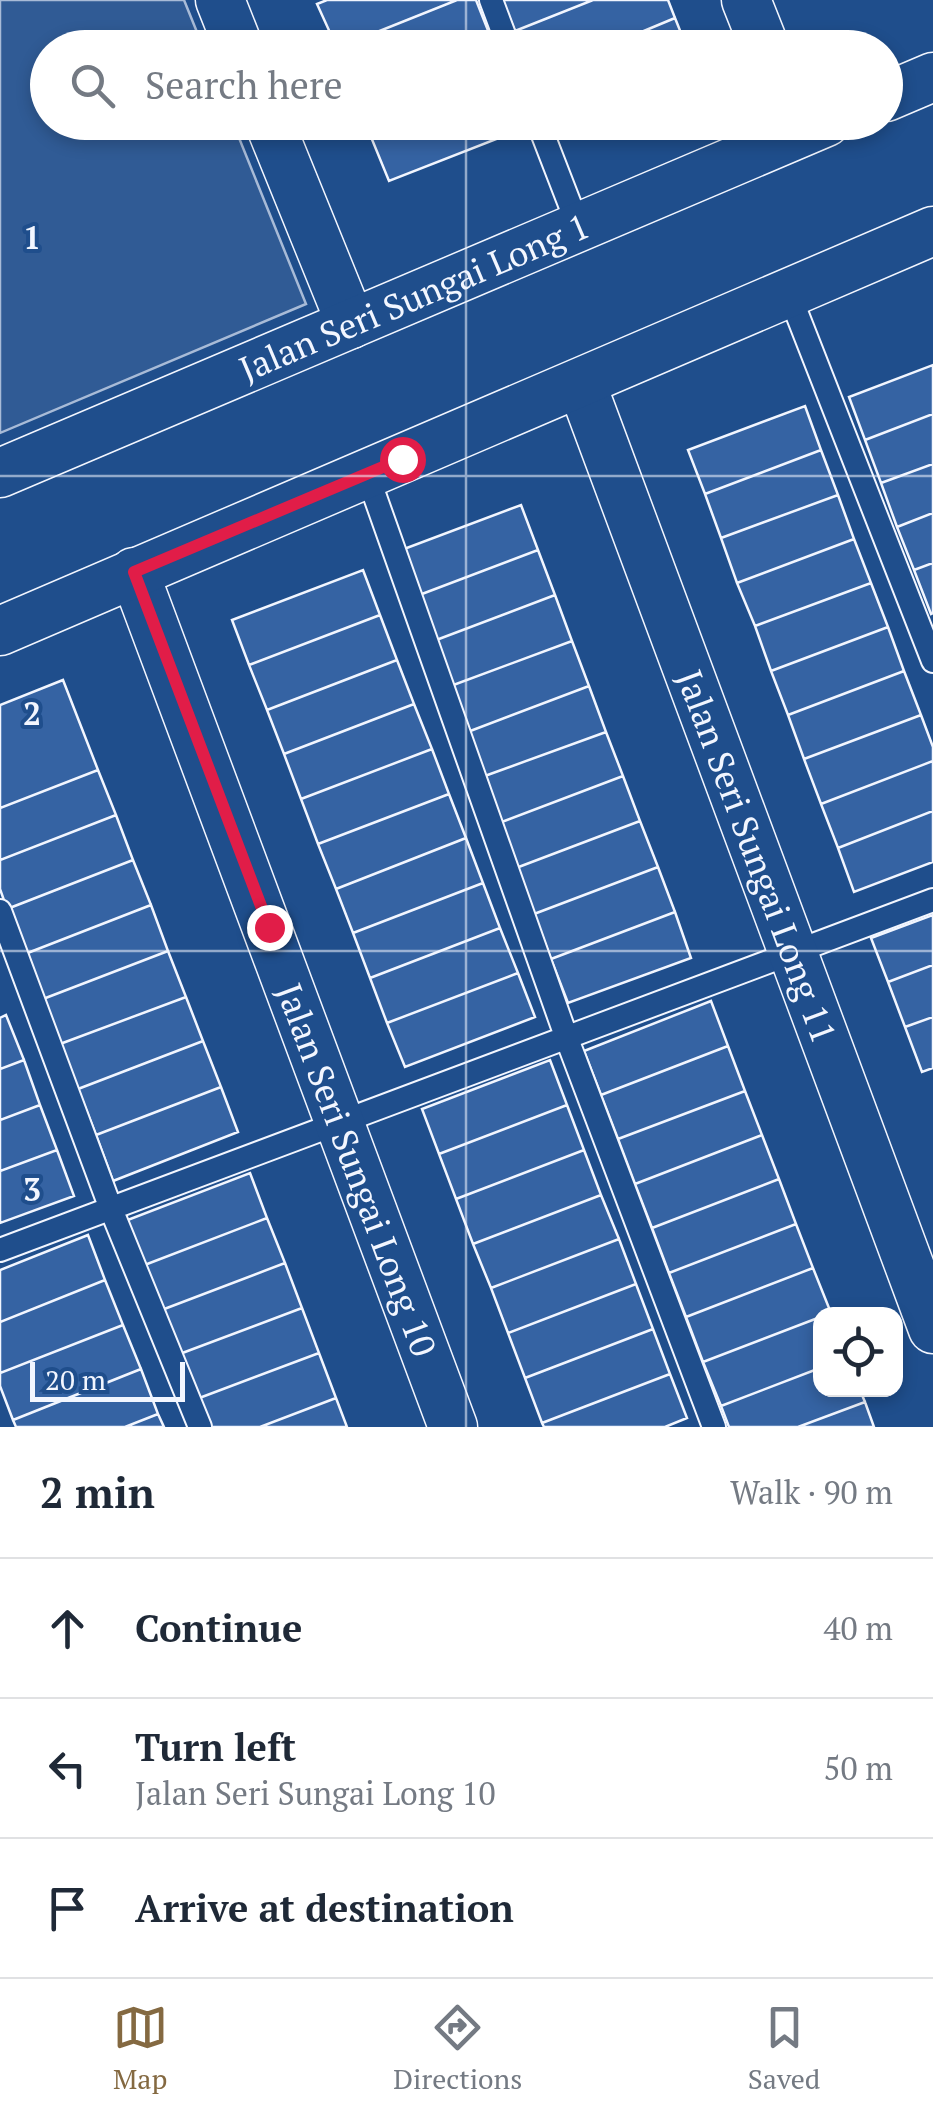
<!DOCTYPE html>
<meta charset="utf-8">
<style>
:root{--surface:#fff;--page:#f2f2f3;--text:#1f2937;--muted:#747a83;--line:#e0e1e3;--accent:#846941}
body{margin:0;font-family:"PT Serif",serif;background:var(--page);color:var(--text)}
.controls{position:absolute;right:30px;bottom:30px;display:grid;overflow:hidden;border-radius:20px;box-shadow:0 5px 15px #0003}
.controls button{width:90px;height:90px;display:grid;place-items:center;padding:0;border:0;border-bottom:2px solid var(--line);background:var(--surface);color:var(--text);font:50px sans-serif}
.scale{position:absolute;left:30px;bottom:25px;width:155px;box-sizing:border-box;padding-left:10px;border:5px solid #f2f6ff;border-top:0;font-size:28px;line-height:35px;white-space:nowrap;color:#f2f6ff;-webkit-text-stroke:8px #1f4e8c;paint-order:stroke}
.stop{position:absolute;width:30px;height:30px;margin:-22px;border:8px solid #e11d48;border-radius:50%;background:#fff}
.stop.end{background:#e11d48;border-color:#fff;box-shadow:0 2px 10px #0008}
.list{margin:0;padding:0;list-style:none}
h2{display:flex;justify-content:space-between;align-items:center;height:130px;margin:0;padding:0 40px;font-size:42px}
h2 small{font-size:32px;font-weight:400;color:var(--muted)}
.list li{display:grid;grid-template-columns:65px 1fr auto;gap:30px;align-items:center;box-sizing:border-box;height:140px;padding:0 40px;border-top:2px solid var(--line)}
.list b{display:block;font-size:38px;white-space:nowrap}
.list p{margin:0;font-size:32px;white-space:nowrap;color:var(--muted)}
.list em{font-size:32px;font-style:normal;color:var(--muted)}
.icon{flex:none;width:55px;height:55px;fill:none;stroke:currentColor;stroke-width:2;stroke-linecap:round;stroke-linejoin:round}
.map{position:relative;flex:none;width:933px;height:1427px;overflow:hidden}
.search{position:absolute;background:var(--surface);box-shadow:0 5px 15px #0003;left:30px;right:30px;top:30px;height:110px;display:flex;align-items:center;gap:25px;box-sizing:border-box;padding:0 35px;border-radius:55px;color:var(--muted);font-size:38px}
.sheet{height:550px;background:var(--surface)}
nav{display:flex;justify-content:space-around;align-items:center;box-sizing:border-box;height:140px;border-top:2px solid var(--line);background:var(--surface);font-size:28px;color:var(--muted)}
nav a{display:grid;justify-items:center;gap:5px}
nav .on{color:var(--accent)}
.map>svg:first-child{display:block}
.green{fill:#305b95;stroke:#a8bbd7;stroke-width:2.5}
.building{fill:#3563a3;stroke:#f2f6ff;stroke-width:2.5}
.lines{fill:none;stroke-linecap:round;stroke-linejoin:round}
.service-casing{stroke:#f2f6ff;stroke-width:26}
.minor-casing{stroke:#f2f6ff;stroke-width:51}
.service{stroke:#1f4e8c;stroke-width:22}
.minor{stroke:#1f4e8c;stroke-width:48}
.route{stroke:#e11d48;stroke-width:12}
.grid{fill:none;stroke:#f2f6ff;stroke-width:2.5;stroke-opacity:0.55}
.labels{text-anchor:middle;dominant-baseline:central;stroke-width:8;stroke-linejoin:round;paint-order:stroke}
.street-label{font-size:35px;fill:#f2f6ff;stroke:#1f4e8c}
.grid-label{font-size:32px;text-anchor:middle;font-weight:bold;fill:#f2f6ff;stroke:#1f4e8c;stroke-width:8;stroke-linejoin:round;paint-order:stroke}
</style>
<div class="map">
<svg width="933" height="1427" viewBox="0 0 933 1427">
<rect width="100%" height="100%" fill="#1f4e8c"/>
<path class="green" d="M 0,0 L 184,0 L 203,47 L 48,48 L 48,122 L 233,123 L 306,304 L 0,433 Z"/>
<path class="building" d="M 327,0 L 457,0 L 337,48 L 317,4 Z
M 457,0 L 476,0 L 491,38 L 467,48 L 337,48 Z
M 502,0 L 593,0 L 515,31 Z
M 593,0 L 668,0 L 675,18 L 603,48 L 521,48 L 515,31 Z
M 675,18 L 687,48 L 603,48 Z
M 365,122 L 408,122 L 371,137 Z
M 408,122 L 525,122 L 527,127 L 389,181 L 371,137 Z
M 933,365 L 933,414 L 865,440 L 849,397 Z
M 805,406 L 821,450 L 705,494 L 688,450 Z
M 933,414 L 933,464 L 881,483 L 865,440 Z
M 821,450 L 838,495 L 721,538 L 705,494 Z
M 933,464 L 933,513 L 897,527 L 881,483 Z
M 838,495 L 854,539 L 737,583 L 721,538 Z
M 521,505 L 538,550 L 414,597 L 396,552 Z
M 933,513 L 933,563 L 914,570 L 897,527 Z
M 854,539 L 871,583 L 755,626 L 737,583 Z
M 538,550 L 555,595 L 431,642 L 414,597 Z
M 933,563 L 933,613 L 931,614 L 914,570 Z
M 363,570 L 380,615 L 249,665 L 232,620 Z
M 871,583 L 888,627 L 771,671 L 755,626 Z
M 555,595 L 572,641 L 448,687 L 431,642 Z
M 380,615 L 397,660 L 267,710 L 249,665 Z
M 888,627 L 904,671 L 788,715 L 771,671 Z
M 572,641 L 589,686 L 465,733 L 448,687 Z
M 397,660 L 414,704 L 284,754 L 267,710 Z
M 904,671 L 921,715 L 804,759 L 788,715 Z
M 63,680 L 98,770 L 0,808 L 0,705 Z
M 589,686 L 606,732 L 482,777 L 465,733 Z
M 414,704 L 432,749 L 301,799 L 284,754 Z
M 921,715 L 933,747 L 933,761 L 821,804 L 804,759 Z
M 606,732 L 623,776 L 499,823 L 482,777 Z
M 432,749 L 449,794 L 318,844 L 301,799 Z
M 933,761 L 933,811 L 838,848 L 821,804 Z
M 98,770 L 116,815 L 0,860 L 0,808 Z
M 623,776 L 640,821 L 516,868 L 499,823 Z
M 449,794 L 466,838 L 336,889 L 318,844 Z
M 933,811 L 933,862 L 854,892 L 838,848 Z
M 116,815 L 133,860 L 7,909 L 0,889 L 0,860 Z
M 640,821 L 658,867 L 534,914 L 516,868 Z
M 466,838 L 483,883 L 353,933 L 336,889 Z
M 133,860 L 151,905 L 25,954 L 7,909 Z
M 658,867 L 675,912 L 551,959 L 534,914 Z
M 483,883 L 500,928 L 370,978 L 353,933 Z
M 151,905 L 168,951 L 43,999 L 25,954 Z
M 675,912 L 691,958 L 568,1003 L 551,959 Z
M 933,915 L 933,965 L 888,982 L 871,938 Z
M 500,928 L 518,973 L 387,1023 L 370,978 Z
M 168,951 L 186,997 L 60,1044 L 43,999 Z
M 933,965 L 933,1017 L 905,1027 L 888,982 Z
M 518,973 L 535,1017 L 405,1067 L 387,1023 Z
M 186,997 L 203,1041 L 78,1089 L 60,1044 Z
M 711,1001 L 728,1046 L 601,1095 L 584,1051 Z
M 6,1015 L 24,1060 L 0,1069 L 0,1018 Z
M 933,1017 L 933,1068 L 922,1072 L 905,1027 Z
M 203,1041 L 221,1087 L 96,1135 L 78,1089 Z
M 728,1046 L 745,1091 L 618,1139 L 601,1095 Z
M 24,1060 L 40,1105 L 0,1120 L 0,1069 Z
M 550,1060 L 567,1105 L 439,1154 L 422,1109 Z
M 221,1087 L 238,1132 L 113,1181 L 96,1135 Z
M 745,1091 L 762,1135 L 635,1184 L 618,1139 Z
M 40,1105 L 57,1150 L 0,1171 L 0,1120 Z
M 567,1105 L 584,1150 L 456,1199 L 439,1154 Z
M 762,1135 L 779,1179 L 652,1228 L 635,1184 Z
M 57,1150 L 74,1196 L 0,1223 L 0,1171 Z
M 584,1150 L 601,1195 L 473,1244 L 456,1199 Z
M 250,1173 L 267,1218 L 142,1266 L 125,1221 Z
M 779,1179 L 796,1224 L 669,1273 L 652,1228 Z
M 601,1195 L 619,1239 L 491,1288 L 473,1244 Z
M 267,1218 L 285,1263 L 159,1311 L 142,1266 Z
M 796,1224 L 813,1268 L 686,1317 L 669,1273 Z
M 88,1235 L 105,1280 L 0,1322 L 0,1270 Z
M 619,1239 L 636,1284 L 508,1333 L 491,1288 Z
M 285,1263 L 302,1308 L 177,1355 L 159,1311 Z
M 813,1268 L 831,1313 L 703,1362 L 686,1317 Z
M 105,1280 L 123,1325 L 0,1373 L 0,1322 Z
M 636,1284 L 653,1329 L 525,1378 L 508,1333 Z
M 302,1308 L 319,1353 L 194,1400 L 177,1355 Z
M 820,1317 L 820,1368 L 721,1406 L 703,1362 Z
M 123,1325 L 141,1369 L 13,1420 L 0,1386 L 0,1373 Z
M 653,1329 L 670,1374 L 542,1423 L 525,1378 Z
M 319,1353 L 336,1398 L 260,1427 L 204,1427 L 194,1400 Z
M 820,1368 L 820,1390 L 860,1390 L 865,1402 L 798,1427 L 729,1427 L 721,1406 Z
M 141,1369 L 158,1414 L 125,1427 L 16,1427 L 13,1420 Z
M 670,1374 L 687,1418 L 665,1427 L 544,1427 L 542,1423 Z
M 336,1398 L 347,1427 L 260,1427 Z
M 865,1402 L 874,1427 L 798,1427 Z
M 158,1414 L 164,1427 L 125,1427 Z"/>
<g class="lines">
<defs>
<path id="service" d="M 491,0 L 509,48
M 538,122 L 579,228
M 788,291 L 933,661
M 367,474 L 567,1039 L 714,1427
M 0,911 L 111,1209 L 200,1427
M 0,1250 L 933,900"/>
<g id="minor">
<path d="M 220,0 L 239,48"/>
<path d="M 746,0 L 765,48"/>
<path d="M 886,97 L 933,77"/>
<path d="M 269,122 L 351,324"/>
<path id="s1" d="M 581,383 L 933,1329"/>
<path id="s2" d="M 0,473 L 826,122"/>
<path id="s3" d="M 134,572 L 453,1427"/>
<path d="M 0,631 L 933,231"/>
</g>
</defs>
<use href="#service" class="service-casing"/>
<use href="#minor" class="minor-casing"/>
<use href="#service" class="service"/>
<use href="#minor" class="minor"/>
</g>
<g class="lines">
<path class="route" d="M 269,927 L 134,572 L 402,459"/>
</g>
<path class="grid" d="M 466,0 L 466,48M 466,122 L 466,1427M 0,476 L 933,476M 0,951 L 933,951"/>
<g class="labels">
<g class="street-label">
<text stroke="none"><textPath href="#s2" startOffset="450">Jalan Seri Sungai Long 1</textPath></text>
<text stroke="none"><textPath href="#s1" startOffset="505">Jalan Seri Sungai Long 11</textPath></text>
<text stroke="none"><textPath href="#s3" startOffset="638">Jalan Seri Sungai Long 10</textPath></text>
</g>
</g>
<g class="grid-label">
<text x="32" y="249">1</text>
<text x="32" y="725">2</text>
<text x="32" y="1201">3</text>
</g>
</svg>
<div class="controls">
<button><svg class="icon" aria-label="locate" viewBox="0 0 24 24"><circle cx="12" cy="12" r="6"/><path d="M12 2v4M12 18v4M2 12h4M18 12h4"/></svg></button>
</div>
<div class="scale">20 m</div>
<div class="stop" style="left:402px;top:459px"></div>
<div class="stop end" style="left:269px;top:927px"></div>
<div class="search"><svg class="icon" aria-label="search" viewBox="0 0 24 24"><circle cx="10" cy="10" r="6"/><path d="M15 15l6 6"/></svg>Search here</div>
</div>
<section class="sheet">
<h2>2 min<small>Walk · 90 m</small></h2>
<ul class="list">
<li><svg class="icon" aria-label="ahead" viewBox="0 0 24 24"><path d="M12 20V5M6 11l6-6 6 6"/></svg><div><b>Continue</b></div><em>40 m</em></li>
<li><svg class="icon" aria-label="left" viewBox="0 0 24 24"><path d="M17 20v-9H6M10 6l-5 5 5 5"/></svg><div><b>Turn left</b><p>Jalan Seri Sungai Long 10</p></div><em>50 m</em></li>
<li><svg class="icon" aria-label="arrive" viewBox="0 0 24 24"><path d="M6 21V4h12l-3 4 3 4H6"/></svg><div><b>Arrive at destination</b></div></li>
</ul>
</section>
<nav>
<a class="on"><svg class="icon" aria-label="map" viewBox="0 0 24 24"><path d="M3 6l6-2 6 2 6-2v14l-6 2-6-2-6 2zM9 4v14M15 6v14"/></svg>Map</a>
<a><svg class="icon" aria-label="directions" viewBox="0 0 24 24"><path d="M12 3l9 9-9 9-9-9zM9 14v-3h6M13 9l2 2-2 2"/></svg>Directions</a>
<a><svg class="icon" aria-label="saved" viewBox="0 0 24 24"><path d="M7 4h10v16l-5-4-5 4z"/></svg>Saved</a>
</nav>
